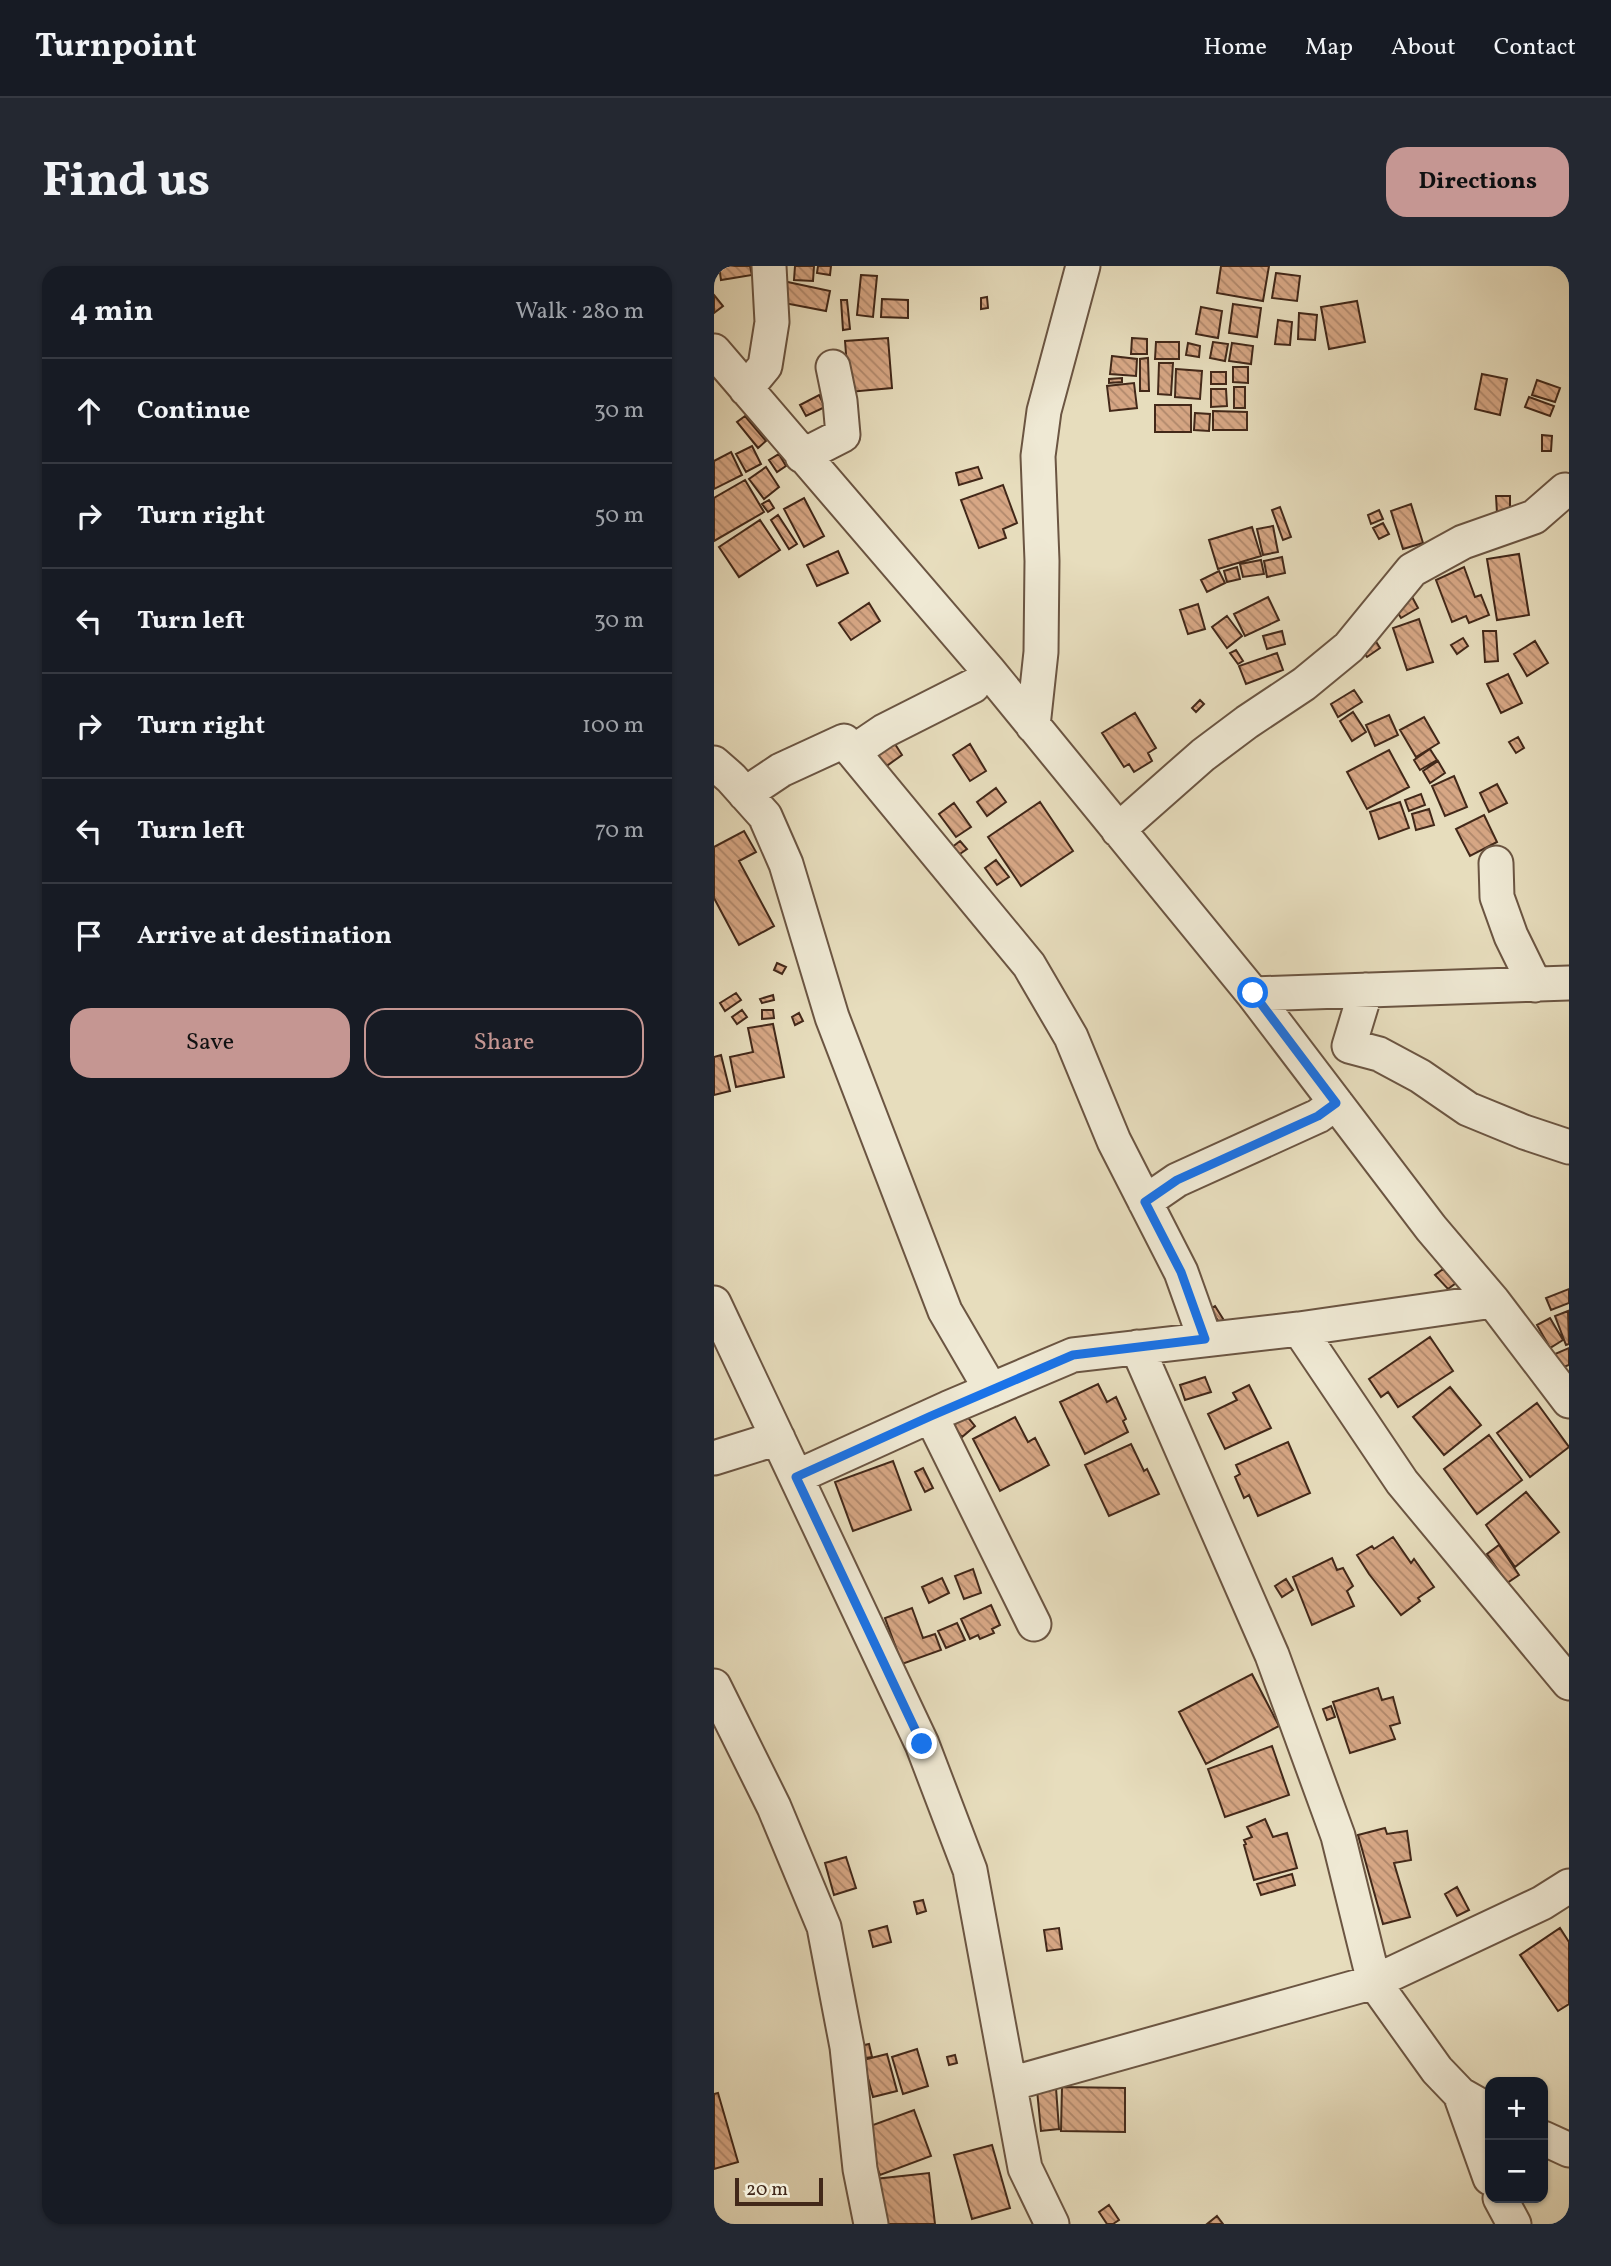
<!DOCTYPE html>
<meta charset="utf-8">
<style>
:root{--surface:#171b24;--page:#242831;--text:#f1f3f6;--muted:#9ea1a6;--line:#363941;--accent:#c59692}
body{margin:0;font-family:Vollkorn,serif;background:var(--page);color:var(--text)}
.controls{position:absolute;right:21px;bottom:21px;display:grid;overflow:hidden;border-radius:14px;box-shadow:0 2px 5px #0004}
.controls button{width:63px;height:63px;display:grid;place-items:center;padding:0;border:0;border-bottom:2px solid var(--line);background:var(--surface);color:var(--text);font:35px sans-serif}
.scale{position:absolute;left:21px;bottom:18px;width:88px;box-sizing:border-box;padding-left:7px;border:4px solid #422819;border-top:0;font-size:19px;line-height:24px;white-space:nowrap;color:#422819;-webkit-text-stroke:5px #efe9d4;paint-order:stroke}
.stop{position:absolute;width:21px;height:21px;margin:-16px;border:5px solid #1a73e8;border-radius:50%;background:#fff}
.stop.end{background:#1a73e8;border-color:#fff;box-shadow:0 2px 7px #0008}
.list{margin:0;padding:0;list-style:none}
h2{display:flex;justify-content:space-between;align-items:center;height:91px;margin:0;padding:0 28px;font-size:30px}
h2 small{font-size:23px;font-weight:400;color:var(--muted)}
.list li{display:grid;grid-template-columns:46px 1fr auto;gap:21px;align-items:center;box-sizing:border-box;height:105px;padding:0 28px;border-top:2px solid var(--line)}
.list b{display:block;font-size:26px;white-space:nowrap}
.list em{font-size:23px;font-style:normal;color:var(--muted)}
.actions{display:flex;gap:14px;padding:21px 28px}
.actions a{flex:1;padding:16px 0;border:2px solid var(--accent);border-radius:21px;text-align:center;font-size:24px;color:var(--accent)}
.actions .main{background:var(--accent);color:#111}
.icon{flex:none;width:38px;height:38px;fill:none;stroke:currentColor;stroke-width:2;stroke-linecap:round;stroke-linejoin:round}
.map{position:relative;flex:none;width:855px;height:1958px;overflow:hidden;border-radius:21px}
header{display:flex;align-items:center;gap:42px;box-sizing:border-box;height:98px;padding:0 35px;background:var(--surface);border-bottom:2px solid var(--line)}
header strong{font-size:33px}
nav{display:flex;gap:38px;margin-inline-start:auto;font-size:24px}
.intro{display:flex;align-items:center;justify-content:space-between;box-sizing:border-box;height:168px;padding:0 42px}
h1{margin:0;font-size:49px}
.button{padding:18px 32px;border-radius:21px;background:var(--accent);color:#111;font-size:24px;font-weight:700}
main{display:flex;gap:42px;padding:0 42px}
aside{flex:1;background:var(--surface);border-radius:21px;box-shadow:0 2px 5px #0004}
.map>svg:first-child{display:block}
.building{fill:url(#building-back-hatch);stroke:#422819;stroke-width:2}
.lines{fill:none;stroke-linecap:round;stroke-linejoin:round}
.minor-casing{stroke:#6b5542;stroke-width:37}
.minor{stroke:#efe9d4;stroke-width:33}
.route{stroke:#1a73e8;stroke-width:9}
</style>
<header>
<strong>Turnpoint</strong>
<nav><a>Home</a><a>Map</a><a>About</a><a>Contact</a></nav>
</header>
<div class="intro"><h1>Find us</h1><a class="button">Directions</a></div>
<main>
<aside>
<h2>4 min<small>Walk · 280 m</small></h2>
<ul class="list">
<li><svg class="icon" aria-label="ahead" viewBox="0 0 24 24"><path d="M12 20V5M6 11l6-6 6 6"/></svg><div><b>Continue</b></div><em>30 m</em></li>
<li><svg class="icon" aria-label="right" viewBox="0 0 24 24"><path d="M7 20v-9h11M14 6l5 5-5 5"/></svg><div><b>Turn right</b></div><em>50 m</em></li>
<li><svg class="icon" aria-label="left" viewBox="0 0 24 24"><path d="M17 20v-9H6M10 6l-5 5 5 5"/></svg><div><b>Turn left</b></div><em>30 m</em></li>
<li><svg class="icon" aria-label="right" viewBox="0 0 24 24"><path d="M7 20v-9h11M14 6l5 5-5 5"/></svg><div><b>Turn right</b></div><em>100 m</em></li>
<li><svg class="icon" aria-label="left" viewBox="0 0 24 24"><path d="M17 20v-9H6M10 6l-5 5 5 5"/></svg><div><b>Turn left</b></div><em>70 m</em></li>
<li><svg class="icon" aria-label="arrive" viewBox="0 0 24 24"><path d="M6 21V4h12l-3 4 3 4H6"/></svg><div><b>Arrive at destination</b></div></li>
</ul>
<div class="actions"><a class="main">Save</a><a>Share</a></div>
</aside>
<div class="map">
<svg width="855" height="1958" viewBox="0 0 855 1958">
<defs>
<pattern id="building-back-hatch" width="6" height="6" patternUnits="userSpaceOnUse" patternTransform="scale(1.75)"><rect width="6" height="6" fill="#d7a785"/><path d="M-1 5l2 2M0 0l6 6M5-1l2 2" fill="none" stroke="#b0886c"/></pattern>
</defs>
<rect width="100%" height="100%" fill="#e7ddbd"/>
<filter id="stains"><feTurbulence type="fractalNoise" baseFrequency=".00286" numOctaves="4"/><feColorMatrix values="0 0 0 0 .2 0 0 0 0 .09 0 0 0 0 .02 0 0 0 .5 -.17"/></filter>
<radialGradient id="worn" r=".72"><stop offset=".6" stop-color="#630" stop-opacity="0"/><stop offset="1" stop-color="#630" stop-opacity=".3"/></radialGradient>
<path class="building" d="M 5,0 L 36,0 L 38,9 L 7,14 Z
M 81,0 L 100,0 L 99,15 L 80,14 Z
M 104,0 L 117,0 L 116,9 L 103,7 Z
M 507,0 L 555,0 L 549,35 L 503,27 Z
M 562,7 L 586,10 L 583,35 L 558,32 Z
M 147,9 L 163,10 L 159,51 L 143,49 Z
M 69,15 L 116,25 L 112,45 L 65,36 Z
M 0,29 L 9,40 L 0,47 Z
M 273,31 L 274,42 L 267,43 L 267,32 Z
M 168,33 L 194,34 L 194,52 L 167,51 Z
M 127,34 L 133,34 L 136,63 L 129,64 Z
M 643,35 L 651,76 L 615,83 L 607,41 Z
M 519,38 L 547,42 L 543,71 L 515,67 Z
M 487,41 L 508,45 L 504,72 L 482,68 Z
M 585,47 L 603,49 L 601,74 L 584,73 Z
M 564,54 L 578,56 L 576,79 L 561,78 Z
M 174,72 L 178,122 L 135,126 L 131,75 Z
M 418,72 L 433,73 L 433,88 L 417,88 Z
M 442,76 L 465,76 L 465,93 L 441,93 Z
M 499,76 L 514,78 L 511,95 L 496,92 Z
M 474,77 L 486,80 L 485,91 L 472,89 Z
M 518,77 L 539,80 L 537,98 L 515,95 Z
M 398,90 L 423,93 L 422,110 L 396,108 Z
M 434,92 L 435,125 L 426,125 L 426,93 Z
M 445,97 L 459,97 L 457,129 L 444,128 Z
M 519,101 L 534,101 L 534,117 L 519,116 Z
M 462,103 L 488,105 L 486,133 L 461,131 Z
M 497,106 L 512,106 L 512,118 L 497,118 Z
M 768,108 L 793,113 L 786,149 L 761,143 Z
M 408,112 L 408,116 L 395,117 L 395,113 Z
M 823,114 L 846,122 L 841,136 L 818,129 Z
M 420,117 L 423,142 L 396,145 L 393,120 Z
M 520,121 L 531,121 L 531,142 L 520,142 Z
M 497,123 L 512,123 L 513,140 L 497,141 Z
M 105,129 L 111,141 L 92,150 L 86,139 Z
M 815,131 L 840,140 L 836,150 L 811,141 Z
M 441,139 L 477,139 L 477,166 L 441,166 Z
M 499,145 L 533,146 L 533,164 L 499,164 Z
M 481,147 L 496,148 L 495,165 L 480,164 Z
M 31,150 L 52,175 L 44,182 L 23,156 Z
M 828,169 L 838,170 L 837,185 L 828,185 Z
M 38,180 L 47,198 L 32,206 L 22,188 Z
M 17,186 L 28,209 L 0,223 L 0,195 Z
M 65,188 L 72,200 L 63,206 L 55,194 Z
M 52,201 L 65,221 L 50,233 L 35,213 Z
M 264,201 L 268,212 L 245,219 L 242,207 Z
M 31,214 L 50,246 L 0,275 L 0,232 Z
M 289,219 L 303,257 L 289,263 L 292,272 L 265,282 L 247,234 Z
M 782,230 L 796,230 L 796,247 L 783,247 Z
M 90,232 L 110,270 L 90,281 L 70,243 Z
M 55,234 L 60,242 L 54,246 L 48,238 Z
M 697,238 L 709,277 L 689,283 L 677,245 Z
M 566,241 L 577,271 L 569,274 L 558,244 Z
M 665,244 L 669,253 L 657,258 L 654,249 Z
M 64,249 L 83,278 L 75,283 L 57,254 Z
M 46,254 L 66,284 L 25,311 L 5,281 Z
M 669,257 L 675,268 L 665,273 L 659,262 Z
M 559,260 L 564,286 L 549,289 L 543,263 Z
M 538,261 L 547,290 L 504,303 L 495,274 Z
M 124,285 L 134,307 L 103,320 L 93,299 Z
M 805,288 L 815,349 L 783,354 L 773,293 Z
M 568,291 L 571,307 L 553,311 L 550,295 Z
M 547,294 L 550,308 L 529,311 L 526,298 Z
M 523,301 L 526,313 L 513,316 L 510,305 Z
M 750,301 L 761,331 L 767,329 L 775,349 L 755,357 L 752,350 L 738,356 L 722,314 Z
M 505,305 L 511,317 L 493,326 L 487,314 Z
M 697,329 L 704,342 L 687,352 L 679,339 Z
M 554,331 L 565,354 L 531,370 L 520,348 Z
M 155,337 L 166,355 L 137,374 L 125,357 Z
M 484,338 L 491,363 L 474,368 L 466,344 Z
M 513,350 L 528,370 L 513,382 L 498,361 Z
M 705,353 L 719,396 L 693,404 L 679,362 Z
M 568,365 L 571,378 L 553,383 L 549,370 Z
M 769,365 L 782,365 L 784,395 L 771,396 Z
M 749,372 L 754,380 L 743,388 L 737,379 Z
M 661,374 L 666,382 L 653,391 L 647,383 Z
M 821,375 L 834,397 L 813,410 L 800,388 Z
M 522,384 L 529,395 L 524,398 L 516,387 Z
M 563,387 L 569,404 L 532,418 L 525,400 Z
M 794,408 L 808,437 L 787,447 L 773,418 Z
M 640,424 L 648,436 L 624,451 L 617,438 Z
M 486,434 L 490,438 L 482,446 L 478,442 Z
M 639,446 L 652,466 L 638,475 L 626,455 Z
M 421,447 L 442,482 L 434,487 L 438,495 L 420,506 L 415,498 L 410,501 L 388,467 Z
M 675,449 L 684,469 L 661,480 L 652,459 Z
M 710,451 L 725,477 L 702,491 L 686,464 Z
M 804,471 L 810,482 L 802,487 L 795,476 Z
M 179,475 L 188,489 L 167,504 L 157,490 Z
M 256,478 L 272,505 L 256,515 L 239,489 Z
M 716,483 L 723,494 L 706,504 L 700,494 Z
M 675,484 L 695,521 L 653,543 L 633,506 Z
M 724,495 L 731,507 L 716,517 L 709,505 Z
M 740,510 L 753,541 L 731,550 L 718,520 Z
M 783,518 L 793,537 L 775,546 L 766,527 Z
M 282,522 L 292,536 L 273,550 L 263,536 Z
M 707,528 L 711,539 L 695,545 L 691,534 Z
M 326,536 L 359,585 L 307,620 L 274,571 Z
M 686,536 L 695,562 L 665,573 L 656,546 Z
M 240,537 L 257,561 L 242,571 L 225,548 Z
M 715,543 L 720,559 L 702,564 L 698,548 Z
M 770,549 L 783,576 L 756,590 L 742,563 Z
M 30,565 L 42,586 L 25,595 L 60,660 L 25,679 L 0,632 L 0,581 Z
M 246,575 L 253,583 L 243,590 L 237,582 Z
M 282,594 L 295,611 L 283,619 L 271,602 Z
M 63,697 L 72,701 L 68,708 L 60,704 Z
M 22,727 L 27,734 L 11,745 L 6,737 Z
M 59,729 L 60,734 L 48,737 L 46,733 Z
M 28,744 L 33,751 L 23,758 L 18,751 Z
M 48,744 L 59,744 L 60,752 L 48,753 Z
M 85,747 L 89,755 L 81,759 L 78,751 Z
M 59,758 L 70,811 L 22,821 L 16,791 L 39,786 L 34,762 Z
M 7,789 L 16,825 L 0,829 L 0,791 Z
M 729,1003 L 742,1017 L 734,1023 L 721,1009 Z
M 855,1023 L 855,1037 L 837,1044 L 832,1032 Z
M 501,1040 L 511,1056 L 507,1059 L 496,1043 Z
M 854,1045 L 855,1078 L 852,1079 L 841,1050 Z
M 836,1052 L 849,1074 L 836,1082 L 823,1059 Z
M 716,1071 L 739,1105 L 684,1141 L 674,1126 L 667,1131 L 655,1113 Z
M 855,1082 L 855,1099 L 847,1102 L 841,1088 Z
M 491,1111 L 497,1126 L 471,1134 L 466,1119 Z
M 384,1118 L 393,1136 L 402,1131 L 412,1153 L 409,1155 L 414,1166 L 371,1188 L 346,1136 Z
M 535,1119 L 557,1162 L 511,1183 L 494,1148 L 523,1134 L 519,1127 Z
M 736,1121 L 767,1159 L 730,1189 L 699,1151 Z
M 823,1137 L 855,1181 L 816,1211 L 783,1167 Z
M 252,1149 L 261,1160 L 248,1171 L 239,1160 Z
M 301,1151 L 314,1176 L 321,1172 L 335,1199 L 286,1225 L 259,1173 Z
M 775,1169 L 808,1214 L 763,1248 L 730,1203 Z
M 574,1176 L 596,1227 L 544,1250 L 535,1229 L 530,1232 L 521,1211 L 526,1208 L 522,1199 Z
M 417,1178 L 430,1205 L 433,1203 L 445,1228 L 395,1250 L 371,1199 Z
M 179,1195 L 197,1244 L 139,1265 L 121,1216 Z
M 209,1202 L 219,1222 L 211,1226 L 201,1206 Z
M 812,1226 L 845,1266 L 801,1301 L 772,1259 Z
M 679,1271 L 697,1297 L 700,1293 L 720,1321 L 704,1332 L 706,1335 L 687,1349 L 655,1308 L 643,1289 L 658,1280 L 660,1283 Z
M 785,1279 L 805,1309 L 793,1317 L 773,1288 Z
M 618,1292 L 623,1304 L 629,1302 L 639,1320 L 633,1325 L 640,1340 L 598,1359 L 579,1311 Z
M 259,1303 L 267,1327 L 250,1333 L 241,1310 Z
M 228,1312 L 235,1327 L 215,1337 L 208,1321 Z
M 572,1313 L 579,1324 L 568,1331 L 561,1320 Z
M 277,1339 L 286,1359 L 278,1363 L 280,1367 L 266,1373 L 264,1369 L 256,1373 L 247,1353 Z
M 198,1342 L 209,1372 L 221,1368 L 227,1384 L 188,1398 L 171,1352 Z
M 243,1357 L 251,1374 L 232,1382 L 224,1365 Z
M 538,1408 L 565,1460 L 492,1498 L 465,1446 Z
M 664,1422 L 668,1434 L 679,1431 L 686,1457 L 676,1460 L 681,1473 L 636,1487 L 619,1436 Z
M 617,1440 L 621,1451 L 613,1454 L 609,1443 Z
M 558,1480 L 575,1529 L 511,1551 L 494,1503 Z
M 551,1553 L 559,1571 L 573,1567 L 583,1602 L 540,1614 L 530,1579 L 532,1578 L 530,1574 L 538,1571 L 533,1561 Z
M 671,1562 L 673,1568 L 693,1565 L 697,1594 L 680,1597 L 696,1651 L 669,1658 L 644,1569 Z
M 132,1591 L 142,1622 L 120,1629 L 111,1597 Z
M 578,1608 L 581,1619 L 547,1629 L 543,1618 Z
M 743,1621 L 755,1644 L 743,1650 L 731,1628 Z
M 209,1634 L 212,1645 L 203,1648 L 200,1636 Z
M 173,1660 L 177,1676 L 159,1681 L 155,1665 Z
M 345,1662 L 348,1683 L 333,1685 L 330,1664 Z
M 846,1662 L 855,1676 L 855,1738 L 844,1745 L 806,1689 Z
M 155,1778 L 158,1791 L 140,1794 L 137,1782 Z
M 203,1783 L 214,1820 L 189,1828 L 178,1791 Z
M 173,1788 L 183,1825 L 159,1831 L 149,1794 Z
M 241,1789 L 243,1797 L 235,1799 L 233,1791 Z
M 348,1821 L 411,1822 L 411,1866 L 347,1865 Z
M 342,1822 L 345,1863 L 327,1865 L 323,1824 Z
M 4,1827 L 24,1896 L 0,1903 L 0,1828 Z
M 200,1844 L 217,1890 L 166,1909 L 148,1863 Z
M 278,1879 L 296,1942 L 258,1953 L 240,1889 Z
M 215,1907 L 221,1958 L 167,1958 L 161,1913 Z
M 395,1939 L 405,1954 L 399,1958 L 393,1958 L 385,1946 Z
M 503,1950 L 509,1958 L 493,1958 Z"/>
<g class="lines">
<defs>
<path id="minor" d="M 0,85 L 274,404 L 539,728 L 717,962 L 779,1035 L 855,1135
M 32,123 L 51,100 L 58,56 L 55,0
M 88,190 L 129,169 L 126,135 L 119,101
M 319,460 L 327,386 L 328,295 L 324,190 L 330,145 L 369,0
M 139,486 L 170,465 L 259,420
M 0,497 L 17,512 L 51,550 L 72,598 L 118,751 L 231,1045 L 277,1124
M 31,528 L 67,504 L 130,475 L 315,699 L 357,771 L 400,875 L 467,1006 L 491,1073
M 404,564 L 489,489 L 533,456 L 590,418 L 635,381 L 698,304 L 749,276 L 820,251 L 851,224
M 782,597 L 783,631 L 797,670 L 821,719
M 652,724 L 635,780 L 665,788 L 706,810 L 754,843 L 810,866 L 855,881
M 539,728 L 855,717
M 431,936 L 463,914 L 604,850 L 622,837
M 0,1037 L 208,1478 L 256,1604 L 311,1902 L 338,1958
M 585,1063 L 688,1216 L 855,1417
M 423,1081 L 558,1389 L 624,1570 L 660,1716 L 723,1804 L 746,1828 L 776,1845
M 217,1150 L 320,1358
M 0,1192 L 64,1172
M 82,1211 L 234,1142 L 359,1089 L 585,1063 L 779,1035
M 0,1420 L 60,1541 L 110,1661 L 133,1781 L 146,1903 L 157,1958
M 296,1818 L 660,1716 L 828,1637 L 855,1620
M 746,1828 L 776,1912
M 829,1872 L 855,1884
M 786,1932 L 800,1958"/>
</defs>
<use href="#minor" class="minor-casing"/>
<use href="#minor" class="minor"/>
</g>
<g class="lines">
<path class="route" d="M 208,1478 L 82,1211 L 217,1150 L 359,1089 L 491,1073 L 467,1006 L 431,936 L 463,914 L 604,850 L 622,837 L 539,727"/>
</g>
<rect width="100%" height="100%" filter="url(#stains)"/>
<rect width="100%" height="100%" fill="url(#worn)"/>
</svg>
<div class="controls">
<button>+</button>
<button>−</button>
</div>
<div class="scale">20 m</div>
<div class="stop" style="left:539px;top:727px"></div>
<div class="stop end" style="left:208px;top:1478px"></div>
</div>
</main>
